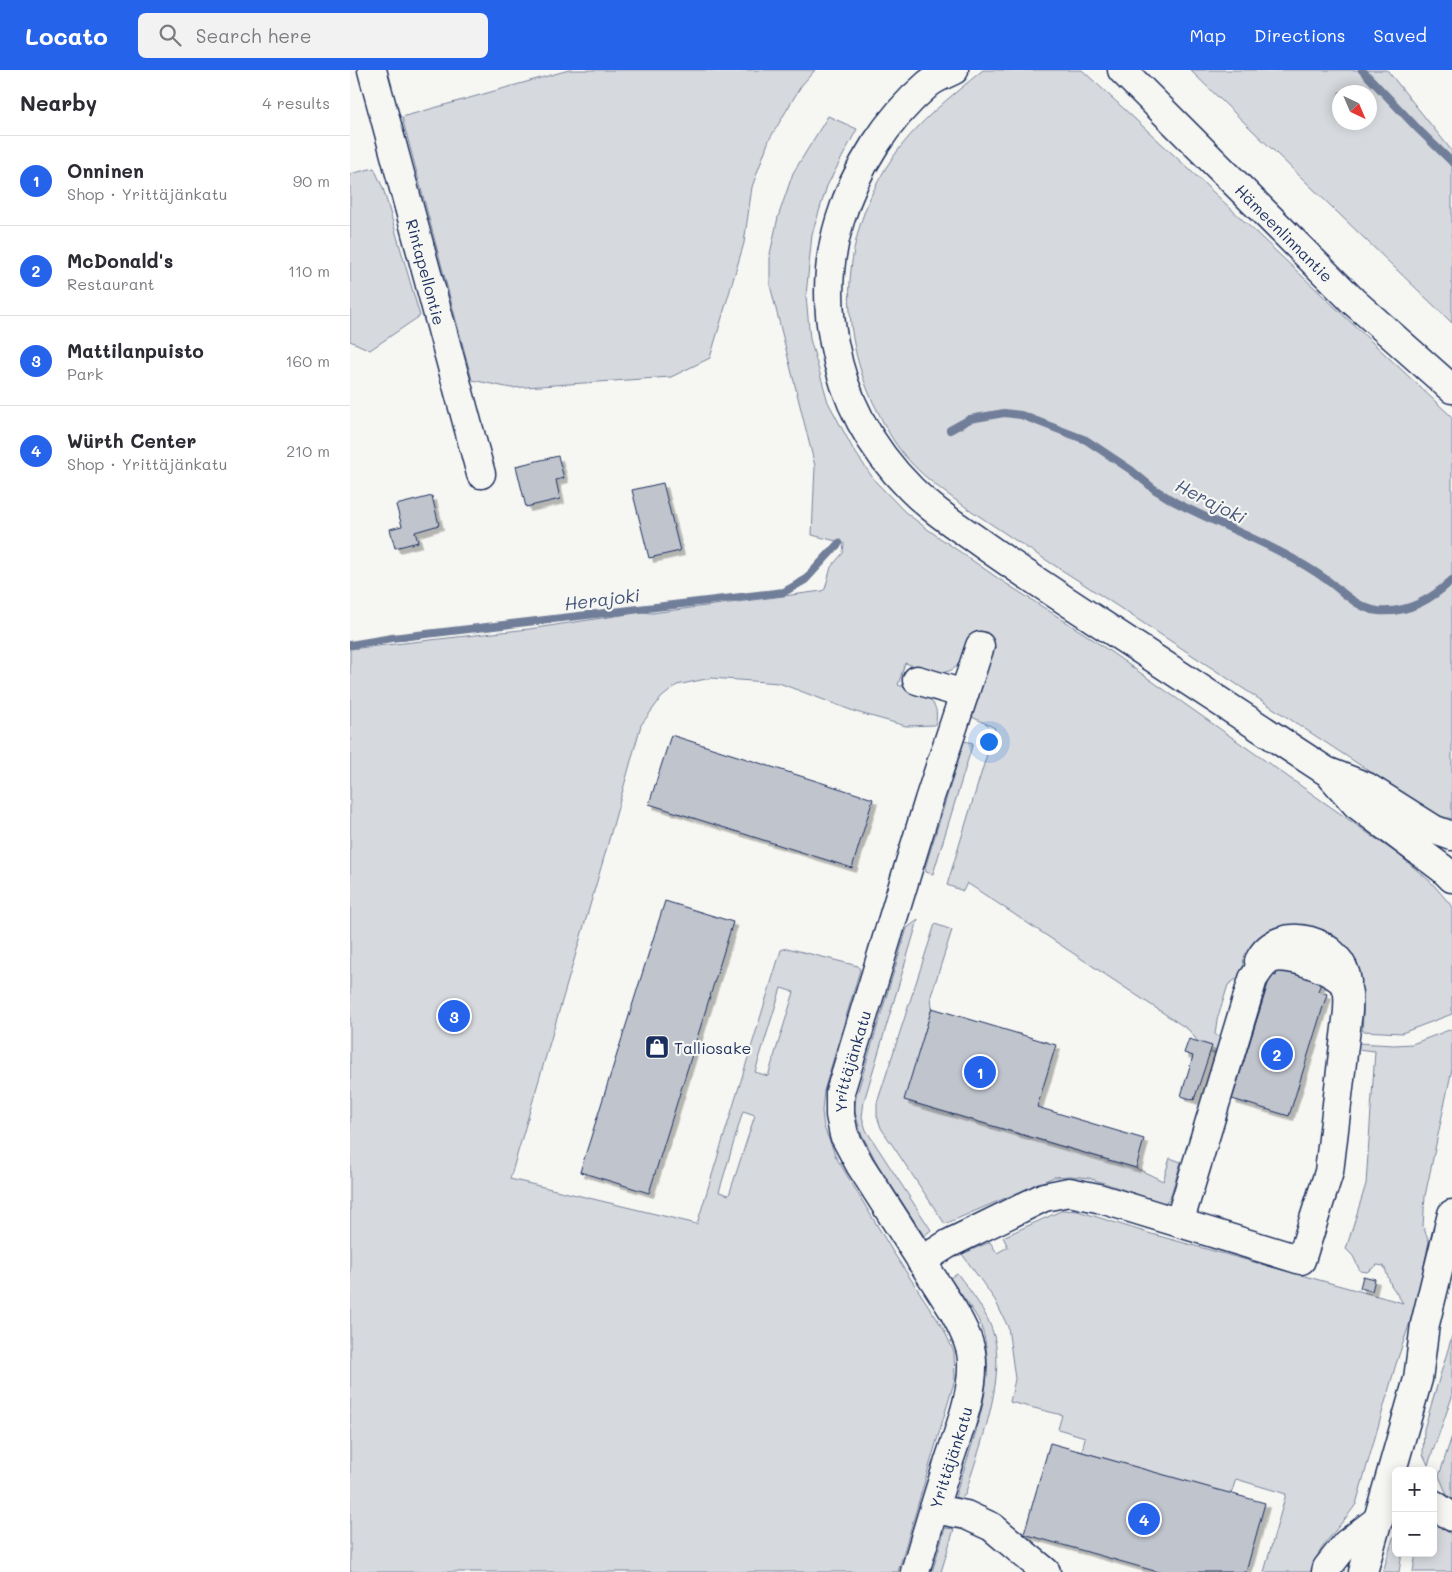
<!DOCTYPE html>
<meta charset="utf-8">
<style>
:root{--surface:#fff;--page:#f2f2f3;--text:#2b2b33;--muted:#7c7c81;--line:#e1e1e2;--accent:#2563eb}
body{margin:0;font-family:Mali,sans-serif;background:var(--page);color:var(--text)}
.controls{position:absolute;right:15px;bottom:15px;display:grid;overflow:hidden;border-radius:8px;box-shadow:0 2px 12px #0003}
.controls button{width:45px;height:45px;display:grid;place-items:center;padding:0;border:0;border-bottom:1px solid var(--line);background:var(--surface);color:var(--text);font:25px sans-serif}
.compass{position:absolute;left:982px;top:15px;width:45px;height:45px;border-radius:50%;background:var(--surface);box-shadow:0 2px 12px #0003;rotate:136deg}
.you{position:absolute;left:638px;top:671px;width:18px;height:18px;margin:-12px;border:4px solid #fff;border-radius:50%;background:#1a73e8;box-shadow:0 0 0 8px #1a73e833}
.badge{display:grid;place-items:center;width:32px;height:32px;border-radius:50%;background:var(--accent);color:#fff;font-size:16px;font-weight:700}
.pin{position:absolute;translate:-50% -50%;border:2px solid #fff;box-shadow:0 1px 5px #0006}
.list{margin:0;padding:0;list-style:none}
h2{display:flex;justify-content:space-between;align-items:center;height:65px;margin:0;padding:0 20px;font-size:21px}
h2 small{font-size:16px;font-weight:400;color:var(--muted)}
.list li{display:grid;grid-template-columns:32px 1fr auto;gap:15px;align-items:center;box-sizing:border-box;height:90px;padding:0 20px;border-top:1px solid var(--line)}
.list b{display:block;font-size:19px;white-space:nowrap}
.list p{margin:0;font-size:16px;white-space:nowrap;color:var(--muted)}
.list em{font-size:16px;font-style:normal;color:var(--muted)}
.icon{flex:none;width:28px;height:28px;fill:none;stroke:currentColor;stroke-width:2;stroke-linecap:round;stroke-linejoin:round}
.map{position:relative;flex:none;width:1102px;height:1502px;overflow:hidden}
header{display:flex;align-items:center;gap:30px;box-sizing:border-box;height:70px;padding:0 25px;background:var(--accent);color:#fff}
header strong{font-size:24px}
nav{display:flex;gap:28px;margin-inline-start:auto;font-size:18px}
.search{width:350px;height:45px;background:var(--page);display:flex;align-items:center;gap:12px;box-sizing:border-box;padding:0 18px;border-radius:8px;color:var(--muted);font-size:19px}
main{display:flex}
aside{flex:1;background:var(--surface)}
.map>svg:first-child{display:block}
.green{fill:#d6d9dd;stroke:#78849e;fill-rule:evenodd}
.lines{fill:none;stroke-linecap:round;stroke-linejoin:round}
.stream{stroke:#717e99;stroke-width:8}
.building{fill:#c0c4cd;stroke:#1b2f5e;filter:url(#shadow)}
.minor-casing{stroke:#1b2f5e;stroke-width:31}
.major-casing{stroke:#1b2f5e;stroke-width:31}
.minor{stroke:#f6f6f2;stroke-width:28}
.major{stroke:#f6f6f2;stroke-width:28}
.labels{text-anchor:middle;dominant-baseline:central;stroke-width:4.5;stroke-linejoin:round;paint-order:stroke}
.street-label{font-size:16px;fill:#1b2f5e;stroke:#f6f6f2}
.poi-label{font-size:16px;fill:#1b2f5e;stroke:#f6f6f2;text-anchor:start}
.water-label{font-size:18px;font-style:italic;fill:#46567b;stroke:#f6f6f2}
</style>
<header>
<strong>Locato</strong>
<div class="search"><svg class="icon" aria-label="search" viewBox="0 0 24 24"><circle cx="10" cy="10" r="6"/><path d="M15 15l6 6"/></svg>Search here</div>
<nav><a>Map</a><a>Directions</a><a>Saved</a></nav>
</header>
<main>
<aside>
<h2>Nearby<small>4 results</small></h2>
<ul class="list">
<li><span class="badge">1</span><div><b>Onninen</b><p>Shop · Yrittäjänkatu</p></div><em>90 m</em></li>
<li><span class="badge">2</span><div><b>McDonald's</b><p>Restaurant</p></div><em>110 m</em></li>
<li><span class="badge">3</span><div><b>Mattilanpuisto</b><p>Park</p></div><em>160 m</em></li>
<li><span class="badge">4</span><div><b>Würth Center</b><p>Shop · Yrittäjänkatu</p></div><em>210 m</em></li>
</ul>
</aside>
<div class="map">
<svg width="1102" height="1502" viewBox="0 0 1102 1502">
<defs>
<filter id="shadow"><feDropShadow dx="4.5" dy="4.5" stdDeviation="0" flood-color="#0004"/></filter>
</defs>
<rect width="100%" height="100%" fill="#f6f6f2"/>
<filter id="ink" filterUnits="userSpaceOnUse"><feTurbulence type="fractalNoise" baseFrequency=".02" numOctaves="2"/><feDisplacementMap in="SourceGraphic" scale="10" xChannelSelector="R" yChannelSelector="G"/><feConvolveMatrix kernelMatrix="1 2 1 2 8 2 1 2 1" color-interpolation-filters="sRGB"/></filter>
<g filter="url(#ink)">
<path class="green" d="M 219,0 L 465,0 L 451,16 L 419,70 L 402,117 L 394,173 L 360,288 L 321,307 L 161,318 L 122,310 L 52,47 Z
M 633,0 L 732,0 C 857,114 978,232 1102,347 L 1102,749 L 1087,745 L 1071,735 C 968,667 864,600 761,532 C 719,504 676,478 635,450 C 607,431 577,412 555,386 C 543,372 535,356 527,340 C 486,261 491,164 541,90 C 565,54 600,27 633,0 Z
M 840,0 L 1037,0 L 1102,81 L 1102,253 ZM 989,22 L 1019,22 L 1019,52 L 989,52 Z
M 478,46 L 507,59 L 477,116 L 462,164 L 456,226 L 460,269 L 478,332 L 503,379 L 525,411 L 555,442 L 580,461 L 649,509 L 738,566 L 1049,785 L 1081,812 L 1100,834 L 1102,838 L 1102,944 L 1052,963 L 1012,961 C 1015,928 1012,910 996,881 L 894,903 L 878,915 L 867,950 L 865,964 L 872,970 L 867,983 L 859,983 L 861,976 L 848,972 L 839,960 L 617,813 L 613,821 L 597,815 L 645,658 L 622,647 L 645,577 L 619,567 C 616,575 614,585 609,593 C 598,611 570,598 555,593 L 548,615 C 569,622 593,628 585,655 L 556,656 L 506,642 L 429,613 L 361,608 L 327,615 L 311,628 L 291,655 L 255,784 L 160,1109 L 347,1154 L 431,880 L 437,878 L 508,896 L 510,900 L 474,1021 L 472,1041 L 474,1057 L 486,1087 L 543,1182 L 593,1258 L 604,1282 L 605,1309 L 548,1502 L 0,1502 L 0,579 L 179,559 L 292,542 L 302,543 L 472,521 L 475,519 L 481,497 L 493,483 L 494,473 L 462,465 L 465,396 L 420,215 L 420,184 L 428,147 L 443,103 ZM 431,918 L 444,922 L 418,1006 L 405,1002 ZM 393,1041 L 405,1045 L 379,1125 L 369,1122 Z
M 24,98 L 33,118 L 70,246 L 20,280 L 0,271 L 0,104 Z
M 614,671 L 623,673 L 583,804 L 576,802 L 575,798 Z
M 568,850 L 514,1031 L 512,1047 L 516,1060 L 581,1160 L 574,1166 L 528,1095 L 511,1063 L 504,1039 L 506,1027 L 557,858 Z
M 585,854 L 602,860 L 581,926 L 582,938 L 555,1030 L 786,1098 L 813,1111 L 820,1088 L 831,1092 L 819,1131 L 813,1133 L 739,1108 L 721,1106 L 704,1107 L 595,1154 L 531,1058 L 527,1046 L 527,1033 Z
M 1099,960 L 1102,961 L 1102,999 L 1075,1126 L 1073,1156 L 1079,1171 L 1070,1216 L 1062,1246 L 1046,1294 L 1006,1434 C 991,1457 968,1475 961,1502 L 914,1502 L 936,1424 L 886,1409 L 881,1424 L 732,1382 L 735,1367 L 708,1359 L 712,1345 L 660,1332 L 665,1309 L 658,1257 L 645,1230 L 612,1184 L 640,1172 L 647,1183 L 658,1177 L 653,1167 L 713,1140 L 728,1141 L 798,1163 L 1053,1233 L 1041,1215 L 1034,1196 L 1027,1195 L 1017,1202 L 1010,1201 L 1003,1186 L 996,1179 L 1016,1114 L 1025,981 L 1006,979 L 1008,973 L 1044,975 L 1062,974 Z
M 607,1203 C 621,1222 638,1243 644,1266 C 656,1311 628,1381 615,1425 L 610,1429 L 605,1427 C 621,1375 653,1301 628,1249 C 620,1235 609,1222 600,1208 Z
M 1102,1266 L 1102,1327 L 1078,1395 L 1073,1384 L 1074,1359 Z
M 1102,1366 L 1102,1429 L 1098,1427 L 1089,1406 Z
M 1083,1455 L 1091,1457 L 1102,1465 L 1102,1502 L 1063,1502 L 1066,1483 L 1083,1483 Z
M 595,1458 L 604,1459 L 591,1502 L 582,1502 Z
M 1046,1464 L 1046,1483 L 1052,1483 L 1049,1502 L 1033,1502 L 1043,1468 Z"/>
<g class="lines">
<path class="stream" d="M 1012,0 L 1069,60 L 1102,92
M 600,360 L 620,349 L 654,343 L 671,345 L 736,370 L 781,400 L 804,419 L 825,432 C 875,458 931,477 977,510 C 993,522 1007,538 1028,541 C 1058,544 1082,529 1102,510
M 0,575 L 42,568 L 434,522 L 455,510 L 489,473"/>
</g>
<path class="building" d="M 208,386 L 214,408 L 206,410 L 210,429 L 176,437 L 166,396 Z
M 313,413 L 330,481 L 299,488 L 282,420 Z
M 82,426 L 89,455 L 65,462 L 68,472 L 45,478 L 40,459 L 52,456 L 46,435 Z
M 321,665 L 523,729 L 502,798 L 299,734 Z
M 315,831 L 383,852 L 299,1123 L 230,1102 Z
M 928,897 L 972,911 L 968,921 L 977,924 L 939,1046 L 882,1029 L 921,904 L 926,906 Z
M 582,938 L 706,975 L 687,1037 L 794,1069 L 786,1098 L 554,1030 Z
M 839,969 L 862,976 L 844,1030 L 831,1026 L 843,986 L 834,983 Z
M 1013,1206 L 1025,1209 L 1022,1221 L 1010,1218 Z
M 700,1373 L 915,1433 L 896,1502 L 808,1502 L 674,1464 Z"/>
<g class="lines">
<defs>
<g id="minor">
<path id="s1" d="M 22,0 L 131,404"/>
<path d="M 567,610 L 614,624"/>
<path d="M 909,891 C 930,850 993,871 997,912"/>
<path d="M 571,1191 L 598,1174 L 694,1127 L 719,1122 L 748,1128 L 951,1190 L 979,1102 L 998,941 C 998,932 1000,923 995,915 C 986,900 936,882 921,889 C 912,893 908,902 903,909 L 829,1153"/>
<path d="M 1083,1434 L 1102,1447"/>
<path d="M 584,1439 L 616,1445 L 642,1457 L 696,1502"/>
<path id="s2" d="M 565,1502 C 575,1468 585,1434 596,1400 C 607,1365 627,1318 621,1282 C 618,1267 610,1253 603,1240 L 510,1095 L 494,1065 L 490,1045 L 490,1022 L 579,730 L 630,576"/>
<path d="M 976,1502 L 977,1498 L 996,1474 L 1029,1449"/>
<path d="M 1013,1502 L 1068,1309 L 1075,1254 L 1102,1144"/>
</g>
<g id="major">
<path d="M 604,0 C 596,4 585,8 578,14 C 537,49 505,99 490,150 C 478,189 476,232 484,273 C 494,329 520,378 561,419 C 581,439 605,455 628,471 C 667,499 707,525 747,551 C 823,601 900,651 976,701 L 1017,717 L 1085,760 L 1102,766"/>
<path id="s3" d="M 772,0 L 1003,231 L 1102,319"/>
<path d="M 982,707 L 1006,734 L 1093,799 L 1102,808"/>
</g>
</defs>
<use href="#minor" class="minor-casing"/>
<use href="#major" class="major-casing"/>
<use href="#minor" class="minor"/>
<use href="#major" class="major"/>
</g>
</g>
<defs>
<symbol id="shop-square" viewBox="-11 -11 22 22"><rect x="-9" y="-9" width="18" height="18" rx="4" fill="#1b2f5e" stroke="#f6f6f2"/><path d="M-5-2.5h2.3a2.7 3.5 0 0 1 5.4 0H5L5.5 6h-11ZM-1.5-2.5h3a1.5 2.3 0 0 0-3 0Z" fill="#fff"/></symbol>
</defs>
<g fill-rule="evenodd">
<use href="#shop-square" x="293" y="963" width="28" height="28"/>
</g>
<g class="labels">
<g class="street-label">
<text stroke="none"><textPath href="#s3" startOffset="230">Hämeenlinnantie</textPath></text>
<text stroke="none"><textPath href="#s1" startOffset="209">Rintapellontie</textPath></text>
<text stroke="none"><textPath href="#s2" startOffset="556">Yrittäjänkatu</textPath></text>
<text stroke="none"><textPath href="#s2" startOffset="120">Yrittäjänkatu</textPath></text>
</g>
<g class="poi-label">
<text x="324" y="977">Talliosake</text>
</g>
<g class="water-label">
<text transform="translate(861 431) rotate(27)">Herajoki</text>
<text transform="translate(252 529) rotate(-7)">Herajoki</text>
</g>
</g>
</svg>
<div class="controls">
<button>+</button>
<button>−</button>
</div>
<svg class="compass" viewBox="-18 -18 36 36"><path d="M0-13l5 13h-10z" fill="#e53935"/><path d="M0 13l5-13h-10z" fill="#7c7c81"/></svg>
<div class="you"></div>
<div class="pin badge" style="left:630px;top:1002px">1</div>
<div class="pin badge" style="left:927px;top:984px">2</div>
<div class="pin badge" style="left:104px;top:946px">3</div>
<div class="pin badge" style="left:794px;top:1449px">4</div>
</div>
</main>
